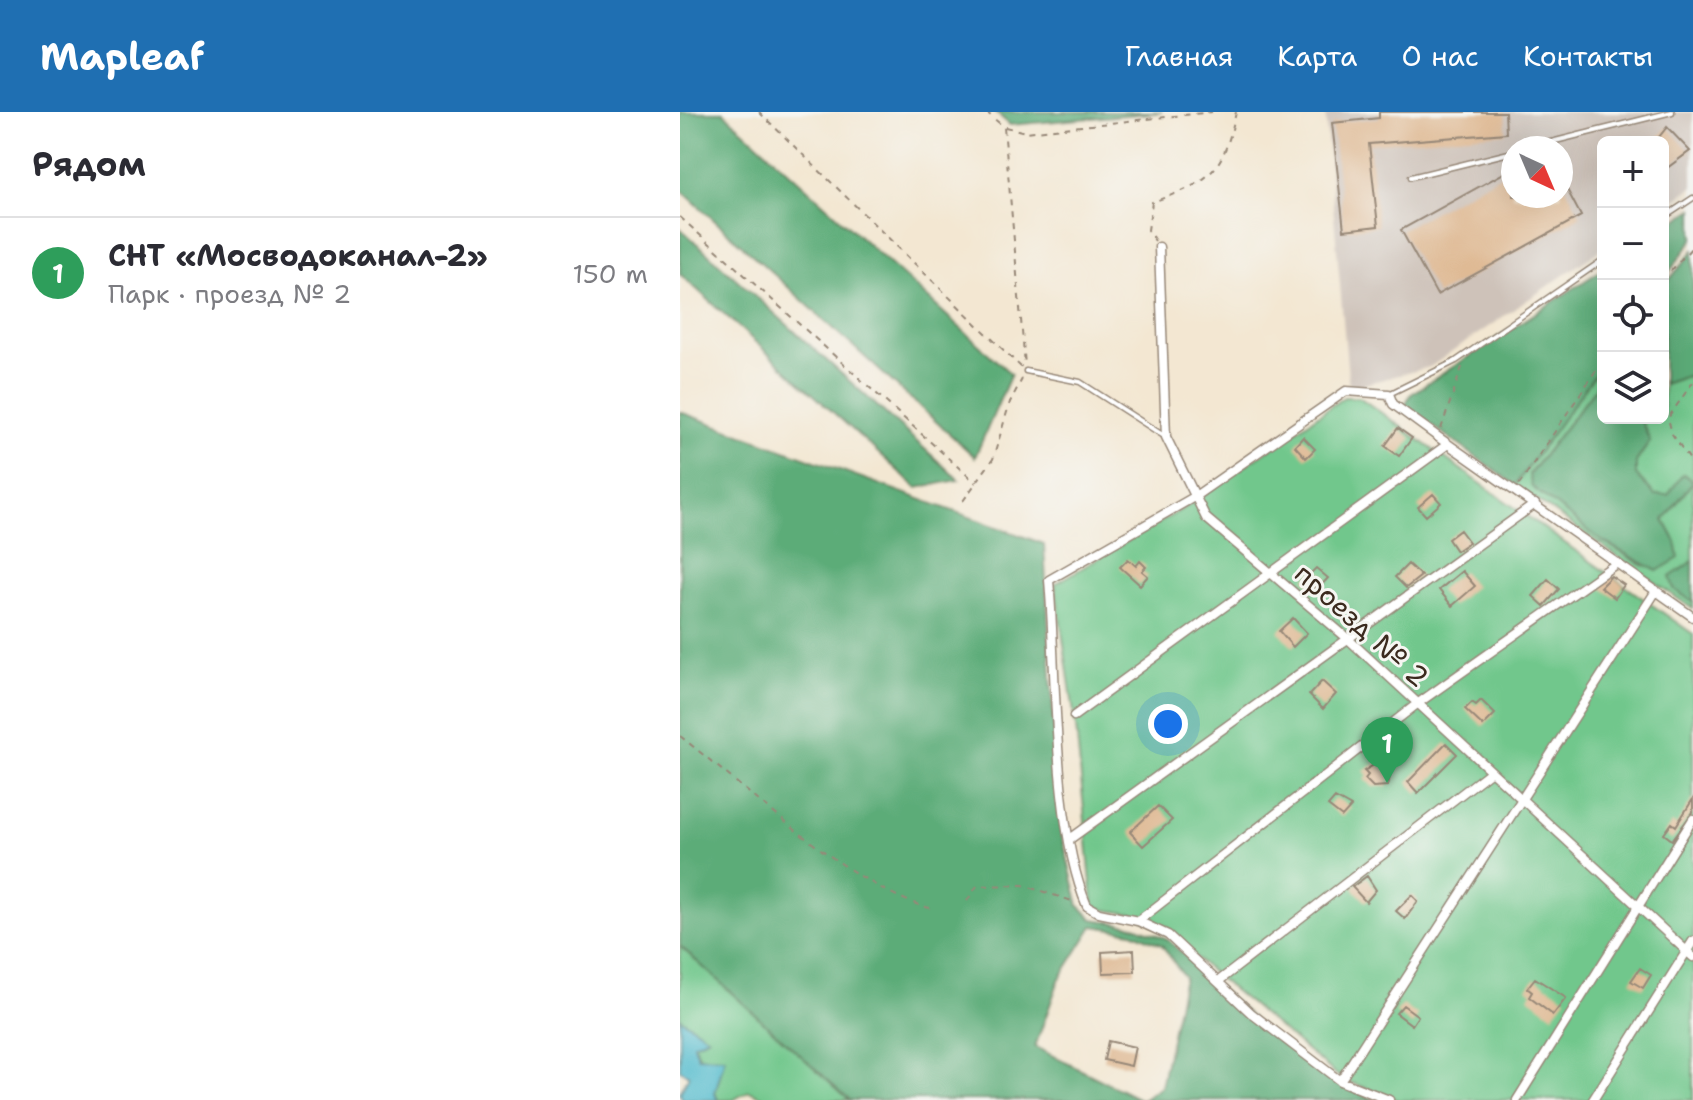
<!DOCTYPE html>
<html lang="ru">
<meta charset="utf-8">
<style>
:root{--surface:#fff;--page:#f7f7f7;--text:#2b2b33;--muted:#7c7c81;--line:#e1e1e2;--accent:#1f6fb2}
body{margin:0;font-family:"Shantell Sans",sans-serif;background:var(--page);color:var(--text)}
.controls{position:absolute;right:24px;top:24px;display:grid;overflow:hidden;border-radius:12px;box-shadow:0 8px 32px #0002}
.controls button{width:72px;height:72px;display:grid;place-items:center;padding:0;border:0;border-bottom:2px solid var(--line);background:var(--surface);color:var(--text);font:40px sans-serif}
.compass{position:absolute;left:821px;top:24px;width:72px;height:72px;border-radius:50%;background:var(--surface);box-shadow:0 8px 32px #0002;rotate:136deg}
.you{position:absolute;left:488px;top:612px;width:28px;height:28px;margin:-20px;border:6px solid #fff;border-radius:50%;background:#1a73e8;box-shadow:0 0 0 12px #1a73e833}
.badge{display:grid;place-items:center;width:52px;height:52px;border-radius:50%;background:var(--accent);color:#fff;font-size:26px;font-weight:700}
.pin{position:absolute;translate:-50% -66px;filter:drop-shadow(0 2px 4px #0008)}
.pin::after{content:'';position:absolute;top:42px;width:28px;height:24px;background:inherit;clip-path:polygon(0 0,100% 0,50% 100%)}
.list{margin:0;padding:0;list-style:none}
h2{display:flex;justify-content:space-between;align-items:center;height:104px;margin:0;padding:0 32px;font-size:34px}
h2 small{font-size:26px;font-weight:400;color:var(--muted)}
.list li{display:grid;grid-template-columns:52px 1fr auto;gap:24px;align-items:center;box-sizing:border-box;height:112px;padding:0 32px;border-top:2px solid var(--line)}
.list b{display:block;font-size:30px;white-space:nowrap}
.list p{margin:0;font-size:26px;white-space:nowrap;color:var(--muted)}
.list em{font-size:26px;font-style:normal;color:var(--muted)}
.icon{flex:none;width:44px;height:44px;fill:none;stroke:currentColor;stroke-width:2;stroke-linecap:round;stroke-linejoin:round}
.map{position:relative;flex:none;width:1013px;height:988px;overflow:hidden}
header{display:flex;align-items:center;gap:48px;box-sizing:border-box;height:112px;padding:0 40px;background:var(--accent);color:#fff}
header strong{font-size:38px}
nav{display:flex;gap:44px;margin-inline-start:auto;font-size:28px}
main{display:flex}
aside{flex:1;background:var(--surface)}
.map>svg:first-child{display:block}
.industrial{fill:#cec2b9;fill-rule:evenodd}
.green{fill:#71c78c;stroke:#567855;stroke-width:2}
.forest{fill:#5cac78;stroke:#4c6b4b;stroke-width:2}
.water{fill:#50bacc;stroke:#467275;stroke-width:2}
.building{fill:#dfba94}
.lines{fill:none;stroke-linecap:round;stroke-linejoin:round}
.lane-casing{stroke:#978878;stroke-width:7}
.street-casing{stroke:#978878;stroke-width:11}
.path{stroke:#978878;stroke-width:2;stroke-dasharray:6 6;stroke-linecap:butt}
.lane{stroke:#fff;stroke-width:4}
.street{stroke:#fff;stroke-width:8}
.labels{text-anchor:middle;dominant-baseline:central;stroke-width:6;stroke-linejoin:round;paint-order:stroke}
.street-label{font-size:28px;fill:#3b2a1e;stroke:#f6f6f2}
</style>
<header>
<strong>Mapleaf</strong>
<nav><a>Главная</a><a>Карта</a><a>О нас</a><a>Контакты</a></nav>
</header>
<main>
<aside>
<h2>Рядом<small></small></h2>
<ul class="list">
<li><span class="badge" style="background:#2e9e5b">1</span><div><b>СНТ «Мосводоканал-2»</b><p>Парк · проезд № 2</p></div><em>150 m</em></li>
</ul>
</aside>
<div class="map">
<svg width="1013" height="988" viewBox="0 0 1013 988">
<rect width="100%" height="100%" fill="#f6f6f2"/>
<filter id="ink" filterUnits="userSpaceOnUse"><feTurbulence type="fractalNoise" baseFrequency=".0125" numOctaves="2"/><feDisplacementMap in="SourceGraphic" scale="16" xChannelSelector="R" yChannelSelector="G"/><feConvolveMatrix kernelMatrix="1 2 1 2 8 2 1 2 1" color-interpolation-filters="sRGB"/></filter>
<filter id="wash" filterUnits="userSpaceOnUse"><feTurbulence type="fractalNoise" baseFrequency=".006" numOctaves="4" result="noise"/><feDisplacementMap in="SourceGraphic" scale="32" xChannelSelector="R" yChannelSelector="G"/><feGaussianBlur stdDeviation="1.8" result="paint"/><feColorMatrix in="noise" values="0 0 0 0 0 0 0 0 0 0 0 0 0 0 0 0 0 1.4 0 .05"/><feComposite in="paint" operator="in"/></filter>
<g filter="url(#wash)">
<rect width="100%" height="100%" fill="#f3e7d2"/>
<path class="industrial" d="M 645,0 L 1013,0 L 1013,75 L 983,95 L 983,30 L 923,30 L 923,136 L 750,255 L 669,276 ZM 833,36 L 881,36 L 881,84 L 833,84 Z"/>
<path class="green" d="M 923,251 L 923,266 L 849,362 L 852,375 L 922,429 L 964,454 L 996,430 L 984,408 L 1013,370 L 1013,497 L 835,373 Z
M 1013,262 L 1013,369 L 1003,362 L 988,384 L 975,383 L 956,363 L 956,350 L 970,329 L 960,306 L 983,306 L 983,272 Z
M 664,285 L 679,285 L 1013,522 L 1013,988 L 718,988 L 662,967 L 529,858 L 489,820 L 453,802 L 420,797 L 413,792 L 396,615 L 375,472 L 506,395 Z
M 0,834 L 170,988 L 91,988 L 69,979 L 53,988 L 38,988 L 14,932 L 28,925 L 0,906 Z"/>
<path class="forest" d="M 0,0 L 43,0 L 331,262 L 295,345 L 0,77 Z
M 315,0 L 482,0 L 330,13 Z
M 1013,97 L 1013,127 L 983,169 L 983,117 Z
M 0,116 L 279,368 L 237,376 L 0,162 Z
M 1013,139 L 1013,262 L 983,272 L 983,175 Z
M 923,157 L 923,251 L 835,373 L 725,294 L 730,283 Z
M 923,266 L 923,306 L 960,306 L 970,329 L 956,350 L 956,363 L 975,383 L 988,383 L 1003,362 L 1013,369 L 984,408 L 996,430 L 999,446 L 977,459 L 922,429 L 852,375 L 849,363 Z
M 0,300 L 364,432 L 377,675 L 384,732 L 399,794 L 413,807 L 455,814 L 486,826 L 595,927 L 659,972 L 696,988 L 462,988 L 481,975 L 504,865 L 482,833 L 452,820 L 413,814 L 379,868 L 355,935 L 461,988 L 170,988 L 0,834 Z
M 1013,449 L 1013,490 L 994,477 L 990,465 Z"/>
<path class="water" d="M 0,906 L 28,925 L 14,932 L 18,945 L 45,946 L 35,982 L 38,988 L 3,988 L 0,981 L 9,963 L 0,958 Z"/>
<g id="blocks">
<path class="building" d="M 699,0 L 825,0 L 826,21 L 689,32 L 698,114 L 664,118 L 652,11 L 699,6 Z
M 987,15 L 1010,39 L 983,59 L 983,30 L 975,30 Z
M 833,56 L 833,84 L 881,84 L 881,66 L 901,104 L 757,183 L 721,118 Z
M 718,316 L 732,326 L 719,344 L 705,334 Z
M 623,325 L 635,337 L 626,346 L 615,334 Z
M 753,382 L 761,391 L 746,404 L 738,395 Z
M 780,418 L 789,430 L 776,439 L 768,427 Z
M 448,447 L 456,454 L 460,449 L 466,455 L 462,459 L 468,464 L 460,473 L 440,455 Z
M 728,452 L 741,464 L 726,476 L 715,465 Z
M 636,456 L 648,466 L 637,478 L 625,467 Z
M 782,459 L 795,474 L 772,494 L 759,478 Z
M 931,464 L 944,473 L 935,486 L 920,475 Z
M 868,467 L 879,477 L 864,494 L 853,484 Z
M 613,506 L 627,521 L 613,535 L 599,519 Z
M 642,569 L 656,582 L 643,597 L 629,583 Z
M 801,588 L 815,602 L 803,614 L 785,597 L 792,590 L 796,593 Z
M 766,631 L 777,642 L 738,681 L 728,670 Z
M 697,651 L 710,664 L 708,674 L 693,675 L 685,667 L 688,663 L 684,659 Z
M 655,686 L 671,695 L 662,705 L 648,694 Z
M 1013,687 L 1013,700 L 992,728 L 984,722 L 992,711 L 996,714 Z
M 478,694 L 492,708 L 463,734 L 450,720 Z
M 687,764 L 696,778 L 686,790 L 672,775 Z
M 732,783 L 738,789 L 725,807 L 716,799 Z
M 454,838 L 455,860 L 423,861 L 422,840 Z
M 960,856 L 971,863 L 963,876 L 951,869 Z
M 855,866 L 886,886 L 873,903 L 849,885 L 852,880 L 847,876 Z
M 723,893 L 738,904 L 732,913 L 716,901 Z
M 428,929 L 455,935 L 451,954 L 424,948 Z"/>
</g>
</g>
<g filter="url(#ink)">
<use href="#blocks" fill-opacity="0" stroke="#978878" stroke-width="2"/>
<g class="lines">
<defs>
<path id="lane" d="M 847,36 L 992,0
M 731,65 L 833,40
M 983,106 L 1013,86
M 346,259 L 400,270 L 484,324
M 709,282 L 776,249 L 923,148"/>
<path id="street" d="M 479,135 L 486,325 L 526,406 L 667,526 L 1013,845
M 394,604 L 768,332
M 390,727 L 855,392
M 458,809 L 737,592 L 937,451
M 540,868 L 810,660
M 660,969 L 976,479
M 709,988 L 660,969 L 571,901 L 488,823 L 458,809 L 419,801 L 407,794 C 372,712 377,560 369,468 L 514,385 L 666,279 L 709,282 L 713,292 L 758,325 L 1013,505
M 837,988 L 1013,707
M 913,988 L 1013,829"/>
</defs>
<use href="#lane" class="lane-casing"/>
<use href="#street" class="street-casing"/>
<path class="path" d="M 79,0 L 342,256
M 306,0 L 324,15 L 345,253
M 325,15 L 346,20 L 532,0
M 0,105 L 296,371
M 475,129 L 468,118 L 472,90 C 529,71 543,61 556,0
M 983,168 L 1013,134
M 1013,270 L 988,306 L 992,322 L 1013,352
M 761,317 L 782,255
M 839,373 L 923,248
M 283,389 L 313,347 L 330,290 L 342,267
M 0,624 C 64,674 174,778 250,796
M 287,789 L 297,774 L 343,773 L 395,790"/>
<use href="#lane" class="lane"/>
<use href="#street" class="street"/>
</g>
</g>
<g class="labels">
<g class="street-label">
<text transform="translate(682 513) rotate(42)">проезд № 2</text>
</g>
</g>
</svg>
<div class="controls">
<button>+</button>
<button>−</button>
<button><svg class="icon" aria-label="locate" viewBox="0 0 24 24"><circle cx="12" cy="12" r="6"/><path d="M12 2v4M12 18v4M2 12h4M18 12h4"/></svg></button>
<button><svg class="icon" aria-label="layers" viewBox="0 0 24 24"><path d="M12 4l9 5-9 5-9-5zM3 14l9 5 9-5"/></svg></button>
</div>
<svg class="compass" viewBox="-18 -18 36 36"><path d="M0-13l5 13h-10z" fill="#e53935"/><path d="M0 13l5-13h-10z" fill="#7c7c81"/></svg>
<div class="you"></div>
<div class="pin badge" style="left:707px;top:671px;background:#2e9e5b">1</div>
</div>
</main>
